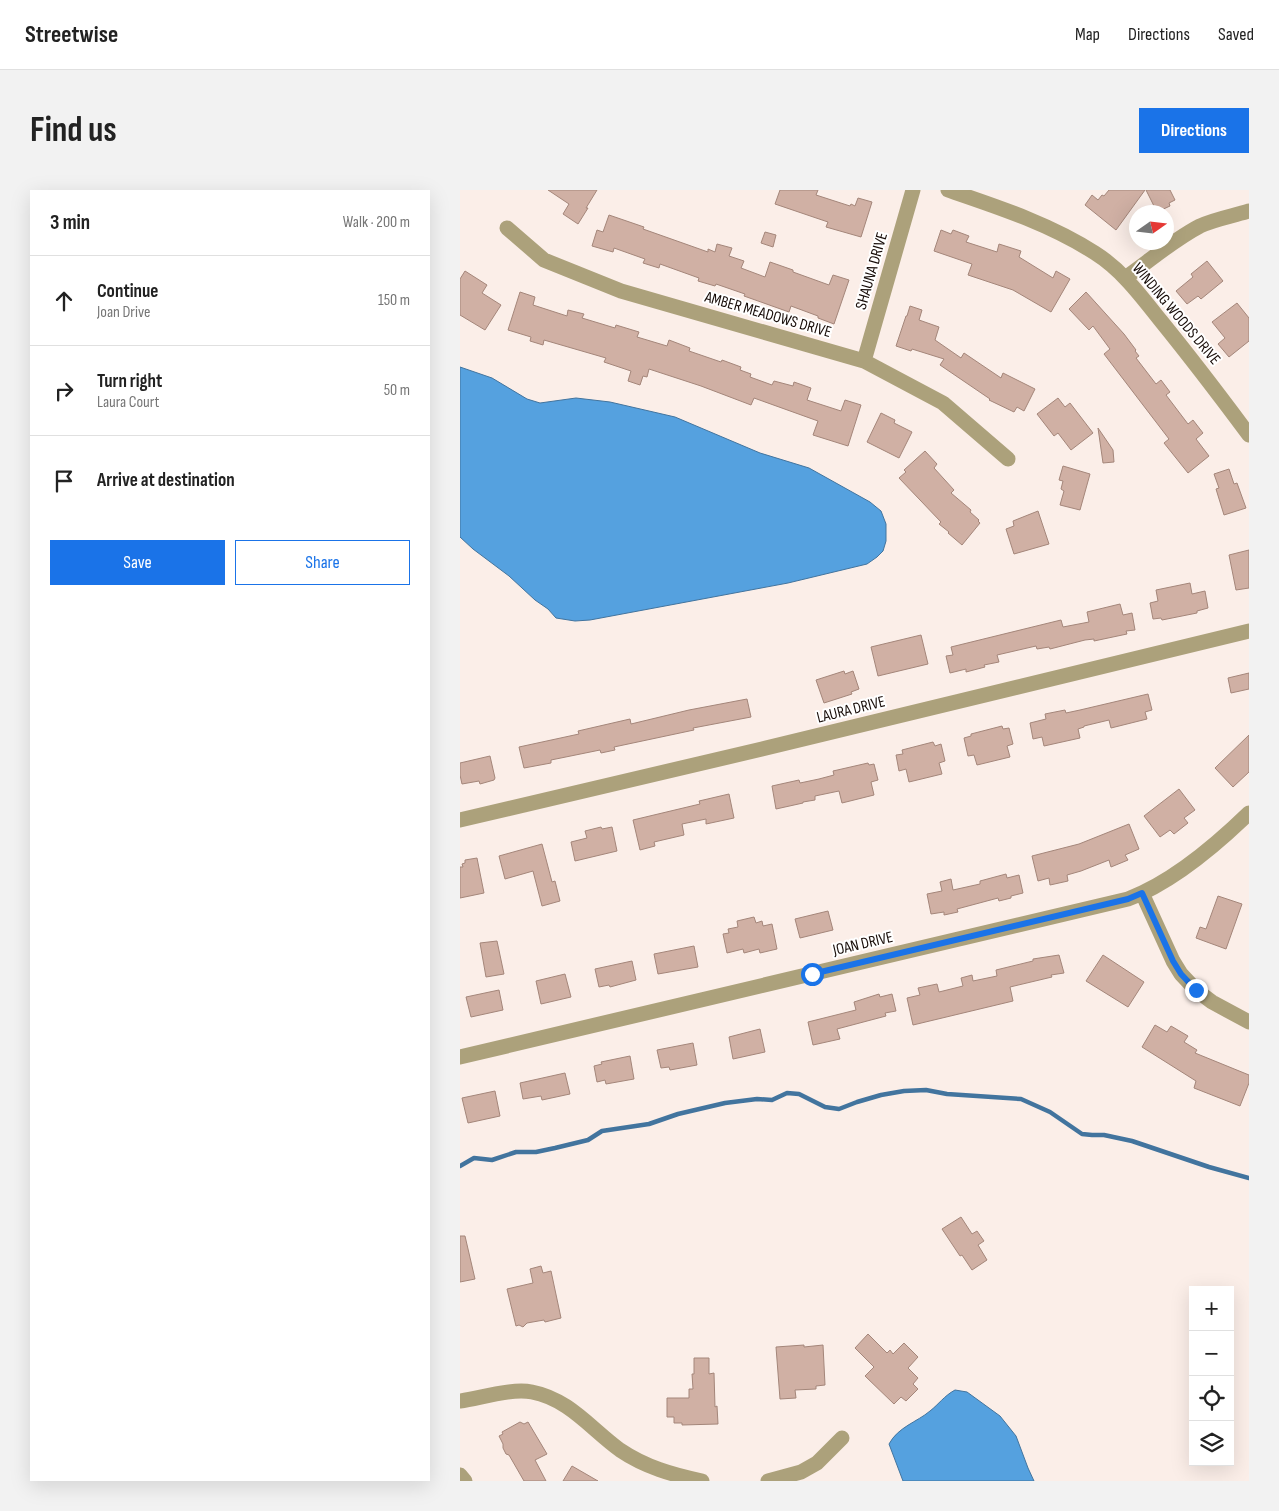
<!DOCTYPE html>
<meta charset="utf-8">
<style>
:root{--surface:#fff;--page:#f2f2f2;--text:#222;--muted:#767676;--line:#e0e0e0;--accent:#1a73e8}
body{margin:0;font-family:"Sofia Sans Condensed",sans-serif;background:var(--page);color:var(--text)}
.controls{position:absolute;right:15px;bottom:15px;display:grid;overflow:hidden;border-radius:0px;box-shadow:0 5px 20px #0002}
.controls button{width:45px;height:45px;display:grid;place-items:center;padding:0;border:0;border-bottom:1px solid var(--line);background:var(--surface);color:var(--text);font:25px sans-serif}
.compass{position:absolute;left:669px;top:15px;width:45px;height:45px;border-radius:50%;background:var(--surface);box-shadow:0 5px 20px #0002;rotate:76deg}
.stop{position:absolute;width:15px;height:15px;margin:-11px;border:4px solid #1a73e8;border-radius:50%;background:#fff}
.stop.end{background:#1a73e8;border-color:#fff;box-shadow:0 1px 5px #0008}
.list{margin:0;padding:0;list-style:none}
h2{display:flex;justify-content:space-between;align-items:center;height:65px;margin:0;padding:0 20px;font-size:21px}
h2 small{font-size:16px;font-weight:400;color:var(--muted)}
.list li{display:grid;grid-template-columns:32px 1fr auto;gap:15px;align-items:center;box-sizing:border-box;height:90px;padding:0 20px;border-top:1px solid var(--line)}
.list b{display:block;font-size:19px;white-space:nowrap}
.list p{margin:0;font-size:16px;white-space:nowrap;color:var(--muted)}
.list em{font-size:16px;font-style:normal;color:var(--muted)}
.actions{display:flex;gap:10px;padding:15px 20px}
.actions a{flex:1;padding:11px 0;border:1px solid var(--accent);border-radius:0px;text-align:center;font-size:18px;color:var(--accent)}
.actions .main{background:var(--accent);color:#fff}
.icon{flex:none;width:28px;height:28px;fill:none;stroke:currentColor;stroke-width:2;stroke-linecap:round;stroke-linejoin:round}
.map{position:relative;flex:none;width:789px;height:1291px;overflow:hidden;border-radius:0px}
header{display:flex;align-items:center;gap:30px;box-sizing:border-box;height:70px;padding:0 25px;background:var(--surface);border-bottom:1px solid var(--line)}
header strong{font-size:24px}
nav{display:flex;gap:28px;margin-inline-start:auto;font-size:18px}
.intro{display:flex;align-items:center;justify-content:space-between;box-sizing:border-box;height:120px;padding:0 30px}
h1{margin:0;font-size:35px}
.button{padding:12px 22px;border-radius:0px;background:var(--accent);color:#fff;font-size:18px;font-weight:700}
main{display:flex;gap:30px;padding:0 30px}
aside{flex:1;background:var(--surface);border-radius:0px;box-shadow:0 5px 20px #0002}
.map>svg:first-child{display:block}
.water{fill:#55a1df;stroke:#42749e}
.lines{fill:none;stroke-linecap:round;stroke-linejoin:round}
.stream{stroke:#42749e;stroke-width:4.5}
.building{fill:#d0b0a4;stroke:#a4867a}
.minor{stroke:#aca17b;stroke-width:15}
.route{stroke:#1a73e8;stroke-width:6}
.labels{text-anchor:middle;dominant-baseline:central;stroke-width:4;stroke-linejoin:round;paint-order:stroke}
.street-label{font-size:16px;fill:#160b07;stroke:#fff}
</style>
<header>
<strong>Streetwise</strong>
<nav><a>Map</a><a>Directions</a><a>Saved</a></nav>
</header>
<div class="intro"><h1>Find us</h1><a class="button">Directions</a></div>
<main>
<aside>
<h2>3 min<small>Walk · 200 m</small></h2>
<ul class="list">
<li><svg class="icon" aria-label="ahead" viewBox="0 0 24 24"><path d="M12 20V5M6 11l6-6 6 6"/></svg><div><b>Continue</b><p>Joan Drive</p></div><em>150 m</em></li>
<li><svg class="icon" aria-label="right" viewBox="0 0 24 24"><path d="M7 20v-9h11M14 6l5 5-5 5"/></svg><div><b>Turn right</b><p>Laura Court</p></div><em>50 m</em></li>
<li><svg class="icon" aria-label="arrive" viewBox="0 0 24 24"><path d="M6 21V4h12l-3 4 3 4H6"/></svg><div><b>Arrive at destination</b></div></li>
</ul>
<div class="actions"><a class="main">Save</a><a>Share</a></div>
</aside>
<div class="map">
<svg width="789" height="1291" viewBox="0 0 789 1291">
<rect width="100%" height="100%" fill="#fbeee8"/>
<path class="water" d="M 0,177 L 32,188 L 67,209 L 80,213 L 116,208 L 150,212 L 215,227 L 300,263 L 349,278 L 410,312 L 421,321 L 426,334 L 426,351 L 423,361 L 417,367 L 407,374 L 328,393 L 130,430 L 115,431 L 96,428 L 88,419 L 75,410 L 49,386 L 13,359 L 0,347 Z
M 495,1200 L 507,1202 L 540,1226 L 556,1246 L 568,1278 L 574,1291 L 443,1291 L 429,1254 C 438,1237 457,1232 470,1221 C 479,1214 484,1206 495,1200 Z"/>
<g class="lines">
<path class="stream" d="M 0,976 L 14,968 L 32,970 L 56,962 L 76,962 L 95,958 L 128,950 L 142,941 L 189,934 L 218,924 L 265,913 L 297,909 L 312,910 L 327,903 L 339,904 L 365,917 L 379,919 L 397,912 L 421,905 L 444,901 L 466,900 L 487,904 L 561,909 L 590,922 L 622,944 L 632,945 L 644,945 L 672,951 L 749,977 L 789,988"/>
</g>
<path class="building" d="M 88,0 L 137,0 L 126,18 L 128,18 L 118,34 L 103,24 L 109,14 Z
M 320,0 L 358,0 L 356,5 L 390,16 L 391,14 L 395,16 L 398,8 L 412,12 L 401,47 L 366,37 L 368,32 L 315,14 Z
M 649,0 L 685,0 L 656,40 L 625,15 L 632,5 L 638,10 L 642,5 L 644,6 Z
M 686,0 L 710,0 L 715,10 L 709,13 L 710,16 L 697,22 Z
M 149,25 L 184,37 L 183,39 L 248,62 L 248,59 L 255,62 L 257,54 L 272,58 L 269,66 L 284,71 L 281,78 L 305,87 L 310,72 L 333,80 L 333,82 L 369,95 L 373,85 L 389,90 L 374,134 L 358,128 L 358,126 L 331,116 L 329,122 L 284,106 L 285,104 L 256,94 L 255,96 L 238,91 L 239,88 L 200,74 L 199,78 L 183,73 L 185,69 L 154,58 L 153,62 L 132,56 L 137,40 L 143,42 Z
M 481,40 L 491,44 L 493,40 L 509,46 L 506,52 L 537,62 L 539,54 L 561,61 L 559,67 L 593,88 L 596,81 L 610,89 L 591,122 L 553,100 L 508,85 L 512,74 L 474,61 Z
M 305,42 L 316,45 L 313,57 L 301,53 Z
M 747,71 L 763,91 L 741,109 L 738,106 L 727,114 L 716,101 L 733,87 L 731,84 Z
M 5,81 L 27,95 L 22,103 L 41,115 L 25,140 L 0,125 L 0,89 Z
M 60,102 L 75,107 L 73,115 L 107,126 L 108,120 L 124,124 L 122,128 L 155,138 L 156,135 L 179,142 L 177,147 L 207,156 L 209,150 L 230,158 L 229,161 L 261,172 L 262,170 L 281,177 L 280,180 L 291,184 L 290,187 L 312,195 L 314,191 L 333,196 L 334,192 L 351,198 L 347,210 L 381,221 L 385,210 L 401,215 L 388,256 L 353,245 L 358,231 L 294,208 L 291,215 L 241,196 L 189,179 L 187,187 L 183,186 L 180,195 L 168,191 L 171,181 L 144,172 L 146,168 L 84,150 L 83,155 L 70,151 L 71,147 L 48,140 Z
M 626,102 L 664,144 L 676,160 L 675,161 L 679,166 L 676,168 L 696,194 L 701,190 L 710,202 L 706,205 L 728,234 L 733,230 L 743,243 L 736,249 L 749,266 L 728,283 L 704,253 L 709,249 L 644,164 L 650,159 L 633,136 L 629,140 L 609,119 Z
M 777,113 L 789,128 L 789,151 L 769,167 L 758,154 L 765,148 L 752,132 Z
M 450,116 L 462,120 L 459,130 L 479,137 L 475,150 L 501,168 L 504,163 L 541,188 L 543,183 L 575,199 L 564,221 L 557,217 L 554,222 L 529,210 L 530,209 L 480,175 L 484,169 L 452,159 L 451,161 L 436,156 L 446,126 L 447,126 Z
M 598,208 L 605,217 L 610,213 L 633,243 L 611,260 L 598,243 L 594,246 L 577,224 Z
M 421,223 L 435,230 L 434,233 L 452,242 L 439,268 L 407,252 Z
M 638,238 L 653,260 L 654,272 L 643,273 Z
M 465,261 L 477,274 L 474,278 L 494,300 L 491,303 L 511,320 L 510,322 L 519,330 L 518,331 L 520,333 L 502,355 L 488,343 L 489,342 L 479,334 L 481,332 L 439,288 L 446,282 L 444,280 Z
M 603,276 L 630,284 L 620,320 L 600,315 L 604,301 L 601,299 L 603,291 L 599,290 Z
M 769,279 L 774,294 L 777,293 L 786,318 L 764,325 L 756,299 L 759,298 L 754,284 Z
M 578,321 L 589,354 L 554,364 L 546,339 L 554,336 L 553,331 Z
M 789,360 L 789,398 L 776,400 L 769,365 Z
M 730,393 L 732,404 L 745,401 L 748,418 L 737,421 L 737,423 L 702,430 L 701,428 L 693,429 L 690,413 L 698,411 L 696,400 Z
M 660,414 L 663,425 L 672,423 L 675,440 L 666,441 L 667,444 L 634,451 L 634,449 L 625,450 L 590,459 L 589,457 L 577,459 L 576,456 L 537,465 L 539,472 L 524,475 L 525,477 L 506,482 L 506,479 L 490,483 L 486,466 L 493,465 L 491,457 L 601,430 L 603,437 L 629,432 L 627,422 Z
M 461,445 L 468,474 L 418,486 L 411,457 Z
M 384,481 L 385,484 L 393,481 L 399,499 L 391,502 L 392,504 L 364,513 L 356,490 Z
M 789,483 L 789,499 L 771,503 L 768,488 Z
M 688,504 L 692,520 L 685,522 L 687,529 L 651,538 L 649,530 L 624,536 L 624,537 L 618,539 L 620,548 L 584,556 L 582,547 L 573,549 L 570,533 L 586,529 L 585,524 L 605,520 L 606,523 L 620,520 Z
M 287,509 L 291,527 L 233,538 L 234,540 L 154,557 L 155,560 L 141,563 L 140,560 L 91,570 L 91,573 L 64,578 L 59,557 L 119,544 L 118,541 L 170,529 L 171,534 L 229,520 Z
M 542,536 L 543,539 L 549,538 L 553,554 L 547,556 L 550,567 L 517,575 L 514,565 L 508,566 L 504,548 L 511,546 L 511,544 Z
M 789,545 L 789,582 L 773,597 L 755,578 Z
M 473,552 L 475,556 L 481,554 L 485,571 L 479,573 L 482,584 L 449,592 L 446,579 L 439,581 L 436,565 L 443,564 L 442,560 Z
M 30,566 L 35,588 L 34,590 L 20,594 L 19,591 L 2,594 L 0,585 L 0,573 Z
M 408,573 L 409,575 L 414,574 L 418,590 L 411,592 L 414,605 L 382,613 L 379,601 L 355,606 L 355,610 L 343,612 L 343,613 L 316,619 L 312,596 L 339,590 L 340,593 L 359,589 L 374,585 L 373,581 Z
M 719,599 L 735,620 L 724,628 L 728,633 L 714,644 L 710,640 L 700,647 L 684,626 Z
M 269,604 L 274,628 L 246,634 L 246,629 L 222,634 L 224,645 L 194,652 L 195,656 L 180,660 L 173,630 L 240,614 L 239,611 Z
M 669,634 L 679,659 L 665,665 L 668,670 L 651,677 L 649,670 L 621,681 L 607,685 L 608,691 L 590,695 L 589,688 L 578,691 L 572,666 L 619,654 Z
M 141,637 L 142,639 L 152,637 L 157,661 L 115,671 L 111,652 L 127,648 L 125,641 Z
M 82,654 L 92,692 L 95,691 L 100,711 L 82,716 L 73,681 L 45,689 L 39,666 Z
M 17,668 L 24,703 L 0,708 L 0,677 L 3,677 L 2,674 L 5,673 L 5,670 Z
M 546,684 L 547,688 L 559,685 L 563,703 L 551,706 L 551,708 L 539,711 L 538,708 L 497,719 L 498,722 L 484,725 L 484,722 L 471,724 L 467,704 L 482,701 L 480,692 L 491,689 L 493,700 L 520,694 L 520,691 Z
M 758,706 L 782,714 L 766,759 L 736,748 L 740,737 L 746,739 Z
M 368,721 L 373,740 L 340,748 L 335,729 Z
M 294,727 L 296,733 L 302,731 L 303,736 L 312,734 L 317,759 L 300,763 L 299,759 L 284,763 L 283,759 L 267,763 L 263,744 L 269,743 L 268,739 L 278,737 L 277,731 Z
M 37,751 L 44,784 L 26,787 L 20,753 Z
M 234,756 L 238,777 L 198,784 L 194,764 Z
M 599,765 L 604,783 L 591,785 L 592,787 L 550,797 L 553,811 L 453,835 L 447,808 L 460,805 L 458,798 L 477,794 L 479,802 L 503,796 L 501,788 L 512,785 L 513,791 L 537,786 L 536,780 L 573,771 L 573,769 Z
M 643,765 L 684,792 L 668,817 L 626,791 Z
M 172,771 L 176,790 L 150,797 L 149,795 L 139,797 L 135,779 Z
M 105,784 L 111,807 L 81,814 L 76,791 Z
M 39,800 L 43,820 L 11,827 L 6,807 Z
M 419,804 L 420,807 L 432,804 L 436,821 L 425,823 L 426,826 L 377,839 L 380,849 L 353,855 L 348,832 L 396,820 L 394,812 Z
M 695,835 L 707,842 L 711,836 L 728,846 L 724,852 L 737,860 L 735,863 L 789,885 L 789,893 L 780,916 L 734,898 L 736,891 L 682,857 Z
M 300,839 L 305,862 L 273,869 L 269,847 Z
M 233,853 L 237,875 L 210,880 L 209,877 L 201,878 L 197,860 Z
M 170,866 L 174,889 L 146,894 L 145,890 L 137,892 L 134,876 L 142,874 L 141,872 Z
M 105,883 L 110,904 L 82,910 L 81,906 L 63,909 L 60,893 Z
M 35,901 L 40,926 L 8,933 L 2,908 Z
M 501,1027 L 512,1044 L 517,1041 L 524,1051 L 518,1055 L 527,1070 L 512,1080 L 502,1065 L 500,1066 L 482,1039 Z
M 0,1046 L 5,1046 L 15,1089 L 0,1092 Z
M 81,1076 L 83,1083 L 91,1081 L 101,1128 L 85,1132 L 84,1130 L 67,1133 L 63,1137 L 59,1135 L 56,1136 L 47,1099 L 73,1093 L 70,1079 Z
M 408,1144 L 427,1163 L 430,1160 L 433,1164 L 444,1153 L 458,1167 L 448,1178 L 458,1188 L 453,1194 L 458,1199 L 446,1211 L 441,1207 L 434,1214 L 405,1186 L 414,1177 L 395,1158 Z
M 344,1155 L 344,1157 L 363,1155 L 365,1195 L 356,1196 L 356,1199 L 335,1200 L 336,1208 L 320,1209 L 316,1157 Z
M 234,1168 L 249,1168 L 249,1184 L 254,1183 L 255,1217 L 257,1216 L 258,1234 L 222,1235 L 222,1233 L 214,1233 L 214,1227 L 207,1227 L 207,1208 L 229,1208 L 229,1199 L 233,1199 L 232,1184 L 234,1184 Z
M 60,1232 L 64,1234 L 68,1232 L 87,1264 L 75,1270 L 86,1291 L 64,1291 L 49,1265 L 46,1264 L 43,1258 L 43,1254 L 39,1246 L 43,1244 L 42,1242 Z
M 112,1276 L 138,1291 L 103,1291 Z"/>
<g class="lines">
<path class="minor" d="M 488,0 C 538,17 590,34 635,63 C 662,80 681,106 701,131 C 731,168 760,206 789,245
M 47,38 L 84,70 L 161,101 L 404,171 L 483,213 L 548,269
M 665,88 C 691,70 713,50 740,36 C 755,29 773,26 789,21
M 404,171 L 453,0
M 0,630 L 302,559 L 789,441
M 682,703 L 713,771 L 721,784 L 736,800 L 752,812 L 789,832
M 0,867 L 668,709 C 711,693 756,655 789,623
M 0,1211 C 21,1208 51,1198 72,1202 C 109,1209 131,1239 160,1260 C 185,1277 213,1285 242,1291
M 0,1285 L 5,1291
M 308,1291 L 341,1282 L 357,1273 L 382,1248"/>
</g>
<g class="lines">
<path class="route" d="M 352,784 L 668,709 L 682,703 L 713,771 L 721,784 L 736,800"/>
</g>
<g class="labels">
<g class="street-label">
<text transform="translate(412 81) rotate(-74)">SHAUNA DRIVE</text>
<text transform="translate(716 124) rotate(50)">WINDING WOODS DRIVE</text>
<text transform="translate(308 125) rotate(16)">AMBER MEADOWS DRIVE</text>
<text transform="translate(391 520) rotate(-14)">LAURA DRIVE</text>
<text transform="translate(403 754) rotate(-13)">JOAN DRIVE</text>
</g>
</g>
</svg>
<div class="controls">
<button>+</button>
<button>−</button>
<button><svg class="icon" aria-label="locate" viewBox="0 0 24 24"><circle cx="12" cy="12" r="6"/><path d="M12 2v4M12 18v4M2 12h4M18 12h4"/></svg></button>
<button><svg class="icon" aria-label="layers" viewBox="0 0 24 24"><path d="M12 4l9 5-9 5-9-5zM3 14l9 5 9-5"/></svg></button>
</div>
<svg class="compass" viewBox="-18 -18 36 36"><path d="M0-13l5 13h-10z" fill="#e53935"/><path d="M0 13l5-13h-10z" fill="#767676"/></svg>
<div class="stop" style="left:352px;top:784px"></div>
<div class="stop end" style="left:736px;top:800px"></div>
</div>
</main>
